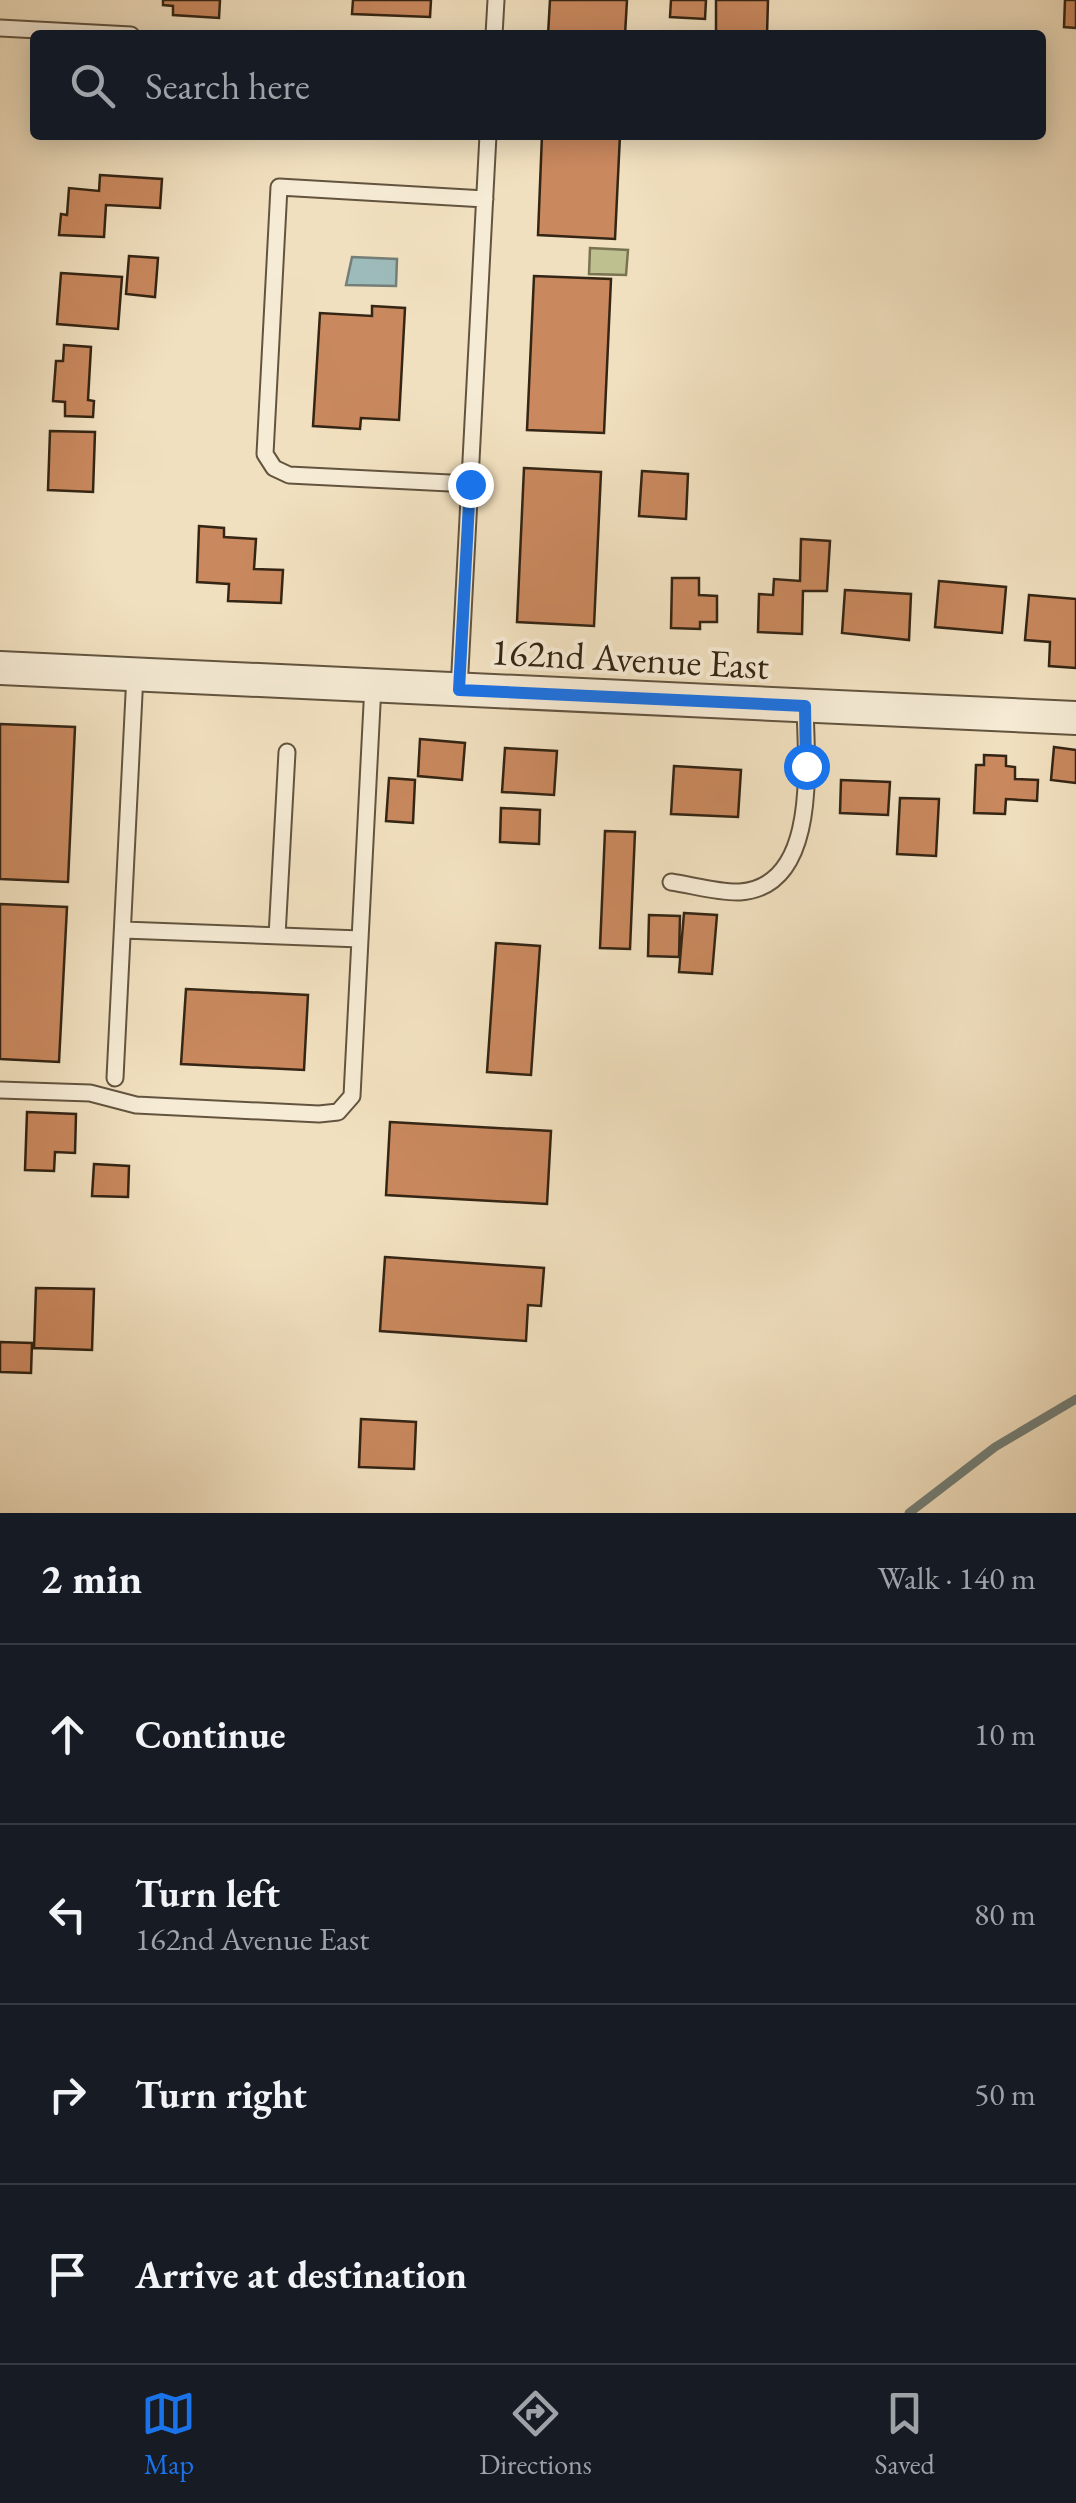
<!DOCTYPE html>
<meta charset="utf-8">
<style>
:root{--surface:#171b24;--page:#20242c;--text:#f1f3f6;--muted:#9ea1a6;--line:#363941;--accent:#1a73e8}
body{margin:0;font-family:"EB Garamond",serif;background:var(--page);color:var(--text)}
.stop{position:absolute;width:30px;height:30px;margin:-22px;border:8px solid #1a73e8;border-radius:50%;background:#fff}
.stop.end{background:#1a73e8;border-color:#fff;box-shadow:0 2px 10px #0008}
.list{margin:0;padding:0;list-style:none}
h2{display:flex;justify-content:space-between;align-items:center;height:130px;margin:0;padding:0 40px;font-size:42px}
h2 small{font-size:32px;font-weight:400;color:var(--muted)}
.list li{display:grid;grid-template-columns:65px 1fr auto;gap:30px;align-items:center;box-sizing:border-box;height:180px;padding:0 40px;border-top:2px solid var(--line)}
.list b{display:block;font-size:38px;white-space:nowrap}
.list p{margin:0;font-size:32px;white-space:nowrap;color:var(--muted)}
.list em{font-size:32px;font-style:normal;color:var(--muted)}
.icon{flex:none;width:55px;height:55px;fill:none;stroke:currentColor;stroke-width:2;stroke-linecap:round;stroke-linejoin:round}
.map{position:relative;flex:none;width:1076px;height:1513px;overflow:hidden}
.search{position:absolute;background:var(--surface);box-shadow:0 5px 25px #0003;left:30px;right:30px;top:30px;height:110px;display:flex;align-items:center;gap:25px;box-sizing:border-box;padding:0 35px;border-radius:10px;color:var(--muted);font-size:38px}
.sheet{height:850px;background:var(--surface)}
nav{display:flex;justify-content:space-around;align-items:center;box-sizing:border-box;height:140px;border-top:2px solid var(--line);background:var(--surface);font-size:28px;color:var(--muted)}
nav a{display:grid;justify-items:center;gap:5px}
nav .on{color:var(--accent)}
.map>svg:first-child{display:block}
.green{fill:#bec18f;stroke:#797352;stroke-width:2.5}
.water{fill:#9dbbba;stroke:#737f78;stroke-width:2.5}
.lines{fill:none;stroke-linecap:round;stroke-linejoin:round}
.stream{stroke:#737f78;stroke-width:9}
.building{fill:#c9885e;stroke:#342514;stroke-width:2.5}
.service-casing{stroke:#63543f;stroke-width:19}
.minor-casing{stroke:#63543f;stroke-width:36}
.service{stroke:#f6ebd5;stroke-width:15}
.minor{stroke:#f6ebd5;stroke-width:32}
.route{stroke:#1a73e8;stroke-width:12}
.labels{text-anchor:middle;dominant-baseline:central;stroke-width:8;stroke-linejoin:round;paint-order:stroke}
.street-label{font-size:38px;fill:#342514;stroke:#f6ebd5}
</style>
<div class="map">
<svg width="1076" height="1513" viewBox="0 0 1076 1513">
<rect width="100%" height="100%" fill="#f1e0bf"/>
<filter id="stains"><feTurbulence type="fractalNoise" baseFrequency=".002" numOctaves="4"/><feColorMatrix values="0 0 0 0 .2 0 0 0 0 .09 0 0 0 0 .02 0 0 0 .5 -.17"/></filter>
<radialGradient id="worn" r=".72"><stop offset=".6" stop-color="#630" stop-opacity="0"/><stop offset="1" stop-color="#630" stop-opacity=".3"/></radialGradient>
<path class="green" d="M 590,248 L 628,250 L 626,275 L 589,274 Z"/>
<path class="water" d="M 352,257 L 397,259 L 396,286 L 346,285 Z"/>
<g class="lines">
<path class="stream" d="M 909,1513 L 995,1447 L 1076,1399"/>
</g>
<path class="building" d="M 163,0 L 220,0 L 219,18 L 173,15 L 173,6 L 163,5 Z
M 353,0 L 431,0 L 430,17 L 352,14 Z
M 550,0 L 627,0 L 625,35 L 548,35 Z
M 671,0 L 706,0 L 705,19 L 670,17 Z
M 716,0 L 768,0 L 767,35 L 716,35 Z
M 1065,0 L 1076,0 L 1076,28 L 1064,27 Z
M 542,135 L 620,135 L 615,239 L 538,235 Z
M 100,175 L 162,179 L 160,208 L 106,205 L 104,237 L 59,235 L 61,214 L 67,215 L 69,188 L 99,191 Z
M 129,256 L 158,258 L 155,297 L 126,294 Z
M 61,273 L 122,277 L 118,329 L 57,324 Z
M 534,276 L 611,279 L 604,433 L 527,430 Z
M 372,306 L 405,308 L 399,420 L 361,418 L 360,429 L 313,426 L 320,313 L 372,316 Z
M 64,345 L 91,347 L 88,400 L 94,401 L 93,417 L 65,416 L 65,402 L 53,401 L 56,361 L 63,361 Z
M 50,431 L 95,432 L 93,492 L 48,490 Z
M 524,468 L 601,472 L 594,626 L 517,622 Z
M 642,471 L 688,474 L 686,519 L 639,516 Z
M 199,526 L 224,528 L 224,537 L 256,539 L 254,569 L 283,570 L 281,603 L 228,601 L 229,584 L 197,582 Z
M 801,539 L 830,541 L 827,591 L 803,591 L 802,634 L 758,632 L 759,594 L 773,595 L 774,579 L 800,581 Z
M 672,578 L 699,578 L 699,595 L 717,596 L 717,622 L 700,622 L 700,629 L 671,628 Z
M 939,581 L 1006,587 L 1002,633 L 935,627 Z
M 845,590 L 911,594 L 909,640 L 842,633 Z
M 1029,595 L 1076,599 L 1076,668 L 1049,666 L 1050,642 L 1025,640 Z
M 0,724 L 75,727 L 68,882 L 0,879 Z
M 420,739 L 465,743 L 462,780 L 418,776 Z
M 1054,747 L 1076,750 L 1076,783 L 1051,780 Z
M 505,748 L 557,751 L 554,795 L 502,792 Z
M 984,755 L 1006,756 L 1006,766 L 1015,767 L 1015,779 L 1038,780 L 1037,801 L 1006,799 L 1005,814 L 974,813 L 976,765 L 984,765 Z
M 674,766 L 741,770 L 738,817 L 671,814 Z
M 389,778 L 415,780 L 413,823 L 386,821 Z
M 841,780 L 890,782 L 888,815 L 840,813 Z
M 900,798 L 939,799 L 936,856 L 897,854 Z
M 501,808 L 540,810 L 539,844 L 500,842 Z
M 605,831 L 635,832 L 630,949 L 600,948 Z
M 0,904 L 67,907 L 59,1062 L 0,1059 Z
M 684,913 L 717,915 L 712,974 L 679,972 Z
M 649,915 L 680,916 L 679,957 L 648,956 Z
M 496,943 L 540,946 L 531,1075 L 487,1072 Z
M 186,989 L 308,995 L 304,1070 L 181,1064 Z
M 27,1112 L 76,1114 L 75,1153 L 55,1152 L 54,1171 L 25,1170 Z
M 390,1122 L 551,1131 L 547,1204 L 386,1195 Z
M 94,1164 L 129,1166 L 128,1197 L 92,1196 Z
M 385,1257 L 544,1268 L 541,1306 L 528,1305 L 526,1341 L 380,1331 Z
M 36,1288 L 94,1289 L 92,1350 L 34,1348 Z
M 0,1342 L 32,1343 L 31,1373 L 0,1372 Z
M 361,1419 L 416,1422 L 414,1469 L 359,1467 Z"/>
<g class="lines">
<defs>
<path id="service" d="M 0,28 L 131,35
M 494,35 L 496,0
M 470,484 L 289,475 L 274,468 L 265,454 L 279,187 L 485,199
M 459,690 L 488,135
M 671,882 C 692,885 719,893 740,892 C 820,886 806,761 805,706
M 124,930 L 360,939
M 277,936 L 287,752
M 115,1078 L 135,674
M 0,1090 L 90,1093 L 136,1105 L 319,1114 L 338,1112 L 352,1096 L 373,685"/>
<path id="minor" d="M 0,668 L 1076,718"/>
</defs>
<use href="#service" class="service-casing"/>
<use href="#minor" class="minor-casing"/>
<use href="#service" class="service"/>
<use href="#minor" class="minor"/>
</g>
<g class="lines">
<path class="route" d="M 470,484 L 459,690 L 805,706 L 806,766"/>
</g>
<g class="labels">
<g class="street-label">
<text transform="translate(630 658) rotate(3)">162nd Avenue East</text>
</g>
</g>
<rect width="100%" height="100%" filter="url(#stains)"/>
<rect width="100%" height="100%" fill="url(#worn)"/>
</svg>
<div class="stop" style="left:806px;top:766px"></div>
<div class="stop end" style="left:470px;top:484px"></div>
<div class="search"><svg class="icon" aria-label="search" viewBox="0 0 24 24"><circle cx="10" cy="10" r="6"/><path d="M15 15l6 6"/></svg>Search here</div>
</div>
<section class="sheet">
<h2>2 min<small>Walk · 140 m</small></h2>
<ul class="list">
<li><svg class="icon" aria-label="ahead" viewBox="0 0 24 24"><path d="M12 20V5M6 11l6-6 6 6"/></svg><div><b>Continue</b></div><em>10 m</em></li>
<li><svg class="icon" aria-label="left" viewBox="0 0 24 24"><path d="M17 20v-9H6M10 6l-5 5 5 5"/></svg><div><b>Turn left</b><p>162nd Avenue East</p></div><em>80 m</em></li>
<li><svg class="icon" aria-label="right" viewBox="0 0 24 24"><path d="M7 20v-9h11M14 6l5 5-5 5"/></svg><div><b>Turn right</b></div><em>50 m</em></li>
<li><svg class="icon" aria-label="arrive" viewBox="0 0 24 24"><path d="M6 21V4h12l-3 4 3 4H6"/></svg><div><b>Arrive at destination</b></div></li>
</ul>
</section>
<nav>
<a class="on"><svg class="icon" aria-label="map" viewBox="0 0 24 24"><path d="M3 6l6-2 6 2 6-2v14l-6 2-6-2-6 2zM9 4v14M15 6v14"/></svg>Map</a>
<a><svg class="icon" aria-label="directions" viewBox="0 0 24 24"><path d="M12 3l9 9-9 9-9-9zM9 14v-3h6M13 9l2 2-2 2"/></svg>Directions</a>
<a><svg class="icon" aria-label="saved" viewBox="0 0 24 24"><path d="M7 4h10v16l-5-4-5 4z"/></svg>Saved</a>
</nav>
